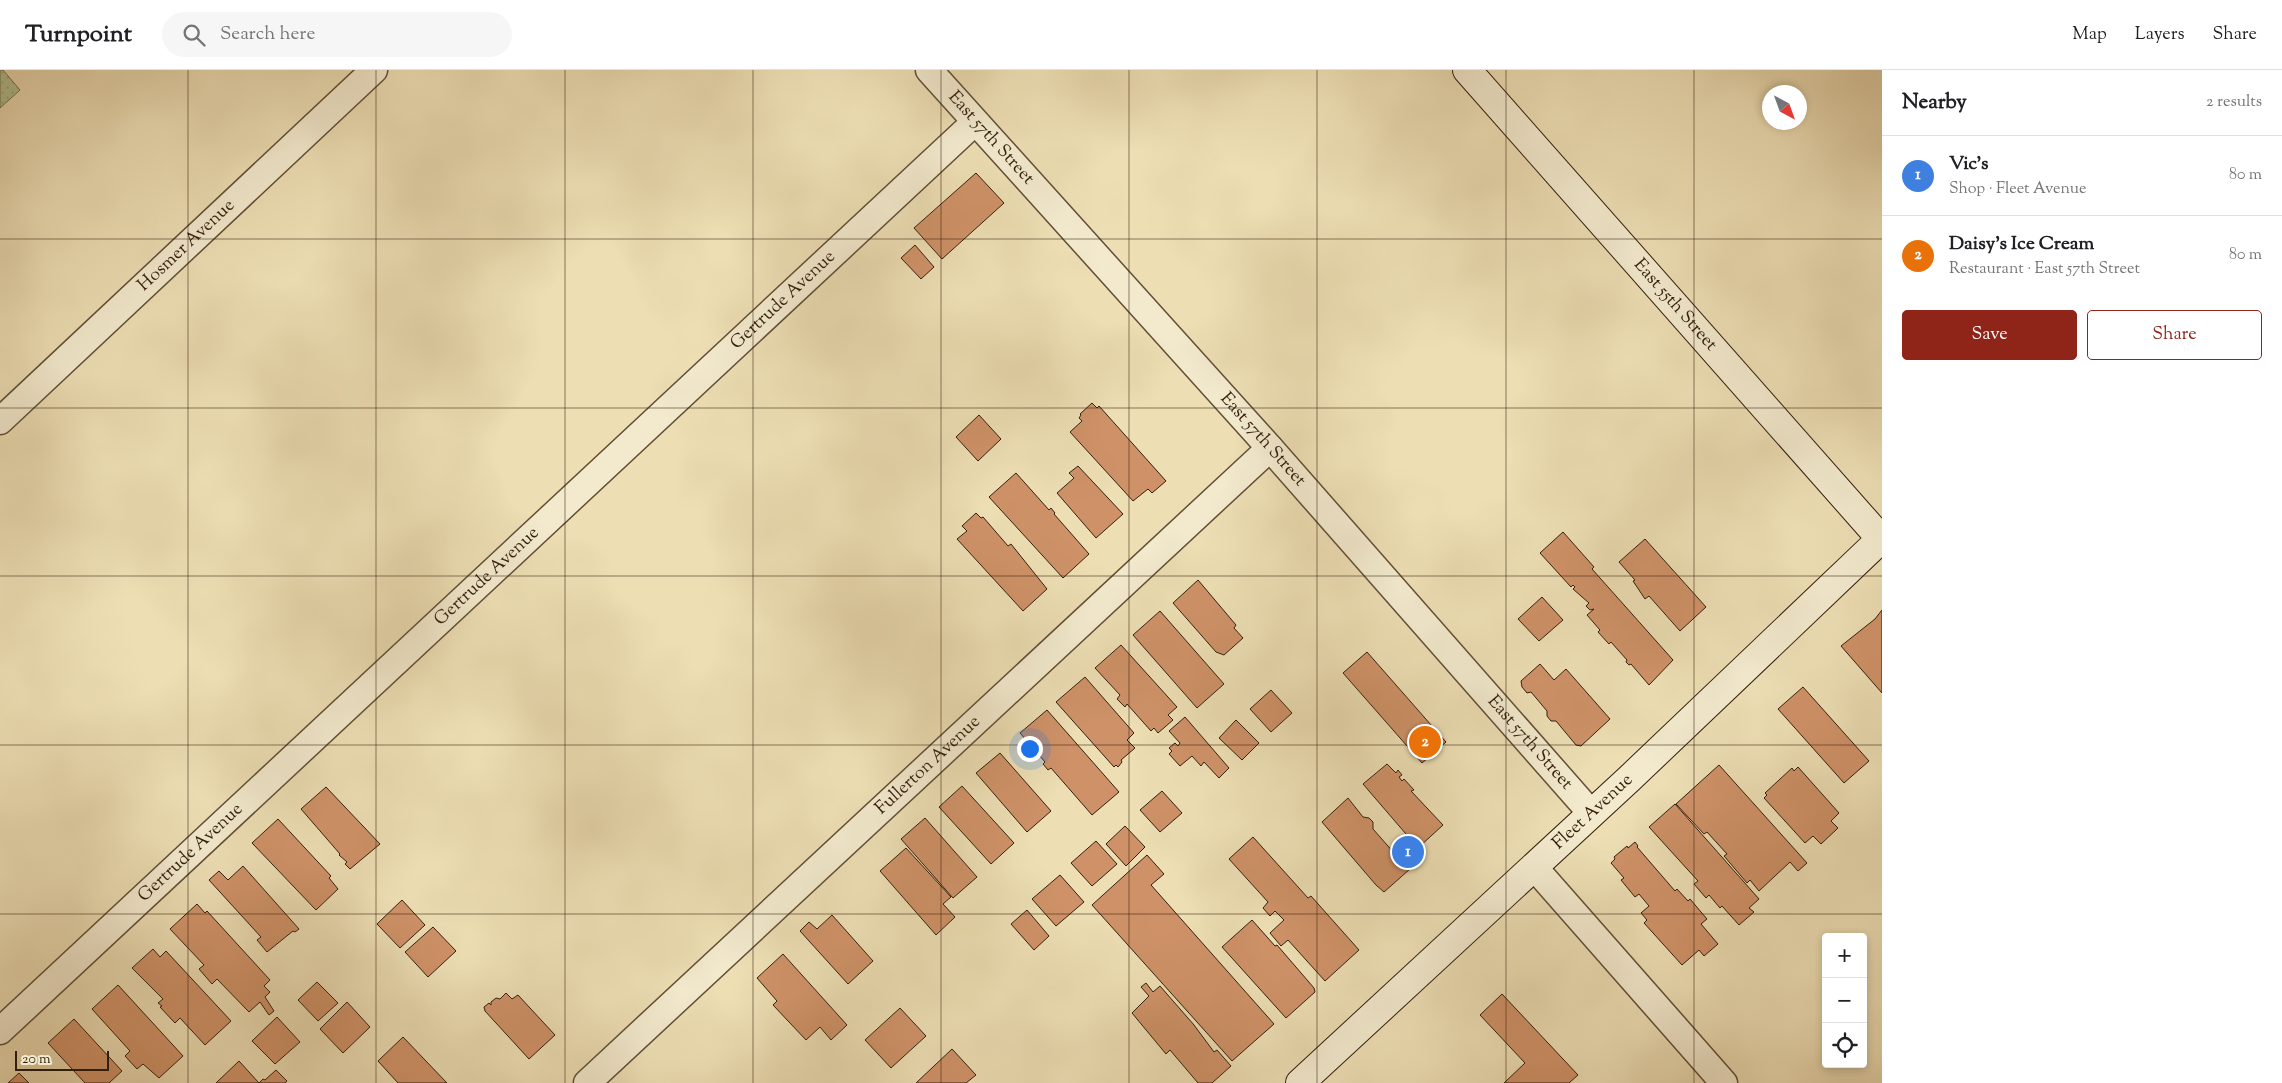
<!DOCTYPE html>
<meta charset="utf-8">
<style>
:root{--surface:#fff;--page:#f6f6f6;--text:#202124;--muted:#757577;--line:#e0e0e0;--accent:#8f2418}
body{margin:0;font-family:"Sorts Mill Goudy",serif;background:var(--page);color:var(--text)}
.controls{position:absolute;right:15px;bottom:15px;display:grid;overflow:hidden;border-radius:5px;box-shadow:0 2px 8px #0003}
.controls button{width:45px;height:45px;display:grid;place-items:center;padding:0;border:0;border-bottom:1px solid var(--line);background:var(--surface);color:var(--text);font:25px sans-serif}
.compass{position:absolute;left:1762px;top:15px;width:45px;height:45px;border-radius:50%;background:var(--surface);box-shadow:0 2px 8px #0003;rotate:139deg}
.scale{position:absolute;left:15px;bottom:12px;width:94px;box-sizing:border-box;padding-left:5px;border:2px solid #331f0c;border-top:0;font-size:14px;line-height:18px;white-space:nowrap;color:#331f0c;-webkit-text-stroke:4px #f3eace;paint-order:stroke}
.you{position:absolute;left:1029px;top:678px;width:18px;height:18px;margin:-12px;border:4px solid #fff;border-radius:50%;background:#1a73e8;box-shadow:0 0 0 8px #1a73e833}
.badge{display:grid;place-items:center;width:32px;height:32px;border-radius:50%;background:var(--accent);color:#fff;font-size:16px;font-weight:700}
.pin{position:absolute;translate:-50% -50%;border:2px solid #fff;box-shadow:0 1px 5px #0006}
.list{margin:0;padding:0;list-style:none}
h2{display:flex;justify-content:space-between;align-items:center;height:65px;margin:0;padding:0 20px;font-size:21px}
h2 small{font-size:16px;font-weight:400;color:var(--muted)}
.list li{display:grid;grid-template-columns:32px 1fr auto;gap:15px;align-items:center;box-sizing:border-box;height:80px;padding:0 20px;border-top:1px solid var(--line)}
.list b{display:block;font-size:19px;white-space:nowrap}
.list p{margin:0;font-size:16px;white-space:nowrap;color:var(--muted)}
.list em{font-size:16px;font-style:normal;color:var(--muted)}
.actions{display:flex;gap:10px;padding:15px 20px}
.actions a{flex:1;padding:11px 0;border:1px solid var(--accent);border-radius:5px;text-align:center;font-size:18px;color:var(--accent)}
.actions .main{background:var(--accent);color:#fff}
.icon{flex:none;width:28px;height:28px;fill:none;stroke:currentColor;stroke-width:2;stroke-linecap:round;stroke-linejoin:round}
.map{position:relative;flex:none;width:1882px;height:1013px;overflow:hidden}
header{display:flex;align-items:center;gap:30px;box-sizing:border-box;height:70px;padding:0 25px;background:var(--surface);border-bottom:1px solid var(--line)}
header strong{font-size:24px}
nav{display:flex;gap:28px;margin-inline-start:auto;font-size:18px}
.search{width:350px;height:45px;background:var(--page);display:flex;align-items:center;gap:12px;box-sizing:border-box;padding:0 18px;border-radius:28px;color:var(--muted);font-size:19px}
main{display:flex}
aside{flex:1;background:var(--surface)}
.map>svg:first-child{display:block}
.grass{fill:url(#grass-dots);stroke:#72704f}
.building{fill:#cf9268;stroke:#331f0c}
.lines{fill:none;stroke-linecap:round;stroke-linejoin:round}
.street-casing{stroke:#624f36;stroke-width:29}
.secondary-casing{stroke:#331f0c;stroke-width:30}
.street{stroke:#f3eace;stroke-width:26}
.secondary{stroke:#f3eace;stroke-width:28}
.grid{fill:none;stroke:#331f0c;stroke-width:1;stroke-opacity:0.55}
.labels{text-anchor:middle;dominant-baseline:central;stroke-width:5;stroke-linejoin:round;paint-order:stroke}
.street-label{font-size:18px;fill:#331f0c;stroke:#f3eace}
</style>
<header>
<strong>Turnpoint</strong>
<div class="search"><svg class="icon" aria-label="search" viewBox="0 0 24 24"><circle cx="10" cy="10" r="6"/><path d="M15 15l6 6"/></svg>Search here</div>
<nav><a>Map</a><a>Layers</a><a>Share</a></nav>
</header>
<main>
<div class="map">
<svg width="1882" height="1013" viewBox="0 0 1882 1013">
<defs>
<pattern id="grass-dots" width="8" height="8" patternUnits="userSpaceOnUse" patternTransform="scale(1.25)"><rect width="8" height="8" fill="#b2c292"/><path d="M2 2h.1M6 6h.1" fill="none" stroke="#9aa67d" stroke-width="1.8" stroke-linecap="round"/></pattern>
</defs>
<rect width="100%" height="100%" fill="#eddeb4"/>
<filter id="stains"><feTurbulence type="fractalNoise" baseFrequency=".004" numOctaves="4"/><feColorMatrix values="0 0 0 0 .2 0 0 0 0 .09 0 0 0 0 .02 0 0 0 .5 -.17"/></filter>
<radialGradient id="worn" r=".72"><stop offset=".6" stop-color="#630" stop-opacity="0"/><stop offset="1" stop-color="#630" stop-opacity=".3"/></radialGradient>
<path class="grass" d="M 0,0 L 3,0 L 20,20 L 0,38 Z"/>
<path class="building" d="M 976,103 L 1004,133 L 942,189 L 914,158 Z
M 915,175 L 934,197 L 921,209 L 901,188 Z
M 1092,333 L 1097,338 L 1099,336 L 1166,411 L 1152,423 L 1148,419 L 1133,431 L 1070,362 L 1082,351 L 1079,348 L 1081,345 L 1080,344 Z
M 979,345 L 1001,369 L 978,391 L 956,367 Z
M 1078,396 L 1123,444 L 1096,468 L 1057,423 L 1074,408 L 1069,403 Z
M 1016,403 L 1049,440 L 1051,438 L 1055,443 L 1054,444 L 1089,484 L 1063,508 L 989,427 Z
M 976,443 L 981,448 L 983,447 L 1008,476 L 1011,474 L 1047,519 L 1023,541 L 957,469 L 967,461 L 962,456 Z
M 1563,462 L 1594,497 L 1592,499 L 1673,590 L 1649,615 L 1631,594 L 1629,595 L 1626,592 L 1627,590 L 1611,572 L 1609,574 L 1598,562 L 1600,560 L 1587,545 L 1594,539 L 1590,540 L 1586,536 L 1589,533 L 1573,519 L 1575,517 L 1573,515 L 1571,517 L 1540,483 Z
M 1645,469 L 1706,537 L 1680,561 L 1649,526 L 1645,529 L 1633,511 L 1635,510 L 1619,492 Z
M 1198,510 L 1236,555 L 1234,558 L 1243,568 L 1224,585 L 1216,582 L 1173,533 Z
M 1542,527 L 1563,550 L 1539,571 L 1518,549 Z
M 1882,540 L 1882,623 L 1841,576 L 1875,549 Z
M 1160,541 L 1224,614 L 1197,638 L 1133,565 Z
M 1121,575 L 1177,637 L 1168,645 L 1173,650 L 1158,663 L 1154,658 L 1151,661 L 1127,634 L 1125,637 L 1117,629 L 1120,625 L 1095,598 Z
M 1367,582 L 1446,672 L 1422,693 L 1343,603 Z
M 1540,594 L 1554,610 L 1566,599 L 1610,649 L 1581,676 L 1576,675 L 1556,651 L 1551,651 L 1547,646 L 1547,641 L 1531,622 L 1527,623 L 1522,617 L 1521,611 Z
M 1085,607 L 1134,663 L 1127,670 L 1135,678 L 1121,690 L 1122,692 L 1118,697 L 1116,695 L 1114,697 L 1056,632 Z
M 1803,617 L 1869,691 L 1844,713 L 1778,639 Z
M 1271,620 L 1292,643 L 1271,662 L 1250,639 Z
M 1047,640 L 1119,722 L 1092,745 L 1051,698 L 1048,700 L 1043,694 L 1045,692 L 1020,663 Z
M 1185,647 L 1229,698 L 1219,708 L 1204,692 L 1201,696 L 1192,686 L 1180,696 L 1169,684 L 1172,681 L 1169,678 L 1175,673 L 1178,676 L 1180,673 L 1169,661 Z
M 1236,650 L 1259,673 L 1242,690 L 1219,668 Z
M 1000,683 L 1051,741 L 1027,762 L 976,703 Z
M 1387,694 L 1396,703 L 1398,700 L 1402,705 L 1399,707 L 1402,711 L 1404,709 L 1414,720 L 1411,721 L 1443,755 L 1418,778 L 1363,714 Z
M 1719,695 L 1807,793 L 1798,801 L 1790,792 L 1759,821 L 1750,810 L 1747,813 L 1724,786 L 1727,784 L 1707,762 L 1704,764 L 1676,734 Z
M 1798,697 L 1839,743 L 1831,751 L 1838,758 L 1821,774 L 1813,766 L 1805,773 L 1764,728 L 1767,725 L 1765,723 L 1792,698 L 1794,701 Z
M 962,716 L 1014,773 L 991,794 L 939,737 Z
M 326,717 L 380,774 L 350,799 L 345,794 L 347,792 L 339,785 L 340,784 L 301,739 Z
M 1162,721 L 1182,743 L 1160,762 L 1140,740 Z
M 1348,728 L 1363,747 L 1369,748 L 1373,752 L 1373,759 L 1395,784 L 1402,784 L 1407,789 L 1407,795 L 1410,799 L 1384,822 L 1376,815 L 1322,752 Z
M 1675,734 L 1759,829 L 1749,838 L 1754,842 L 1739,855 L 1722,836 L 1720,838 L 1709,825 L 1706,828 L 1694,814 L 1698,811 L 1649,757 Z
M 925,748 L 977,807 L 953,828 L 901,769 Z
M 278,749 L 331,806 L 329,808 L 338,819 L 316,840 L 252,773 Z
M 1125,756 L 1145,777 L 1126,796 L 1106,774 Z
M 1253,767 L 1308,828 L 1311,826 L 1359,880 L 1325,911 L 1288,870 L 1281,876 L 1270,863 L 1284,850 L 1275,841 L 1270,846 L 1263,838 L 1268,832 L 1229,789 Z
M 1096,771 L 1117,794 L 1092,816 L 1071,793 Z
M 1635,772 L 1638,776 L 1637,777 L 1675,821 L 1677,819 L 1688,831 L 1690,829 L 1707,849 L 1701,854 L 1718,874 L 1704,886 L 1699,880 L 1682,895 L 1644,853 L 1647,850 L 1641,843 L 1649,836 L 1639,824 L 1635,827 L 1621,810 L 1624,808 L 1611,793 L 1615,789 L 1614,787 L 1627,776 L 1628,778 Z
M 906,778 L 951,827 L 943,834 L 955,847 L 936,865 L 880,801 Z
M 1147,785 L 1164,804 L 1151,815 L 1274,954 L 1232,991 L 1092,835 Z
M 243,796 L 299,859 L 295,862 L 293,861 L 267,882 L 257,870 L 261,867 L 209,810 L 219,801 L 228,810 Z
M 1060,805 L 1084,832 L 1056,856 L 1032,829 Z
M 402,830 L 425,855 L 400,878 L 377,854 Z
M 197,834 L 205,843 L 207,841 L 270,910 L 264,916 L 270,922 L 265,927 L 274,941 L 269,945 L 260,932 L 249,942 L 217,909 L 212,914 L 199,899 L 204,895 L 170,859 Z
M 1027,840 L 1049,866 L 1034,880 L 1011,854 Z
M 832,845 L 873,891 L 848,914 L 800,861 L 809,852 L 817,859 Z
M 1252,850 L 1275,876 L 1277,875 L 1314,918 L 1315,922 L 1286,948 L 1222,877 Z
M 433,857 L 456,881 L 428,907 L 405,882 Z
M 153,879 L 160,887 L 166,881 L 231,951 L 205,975 L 180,948 L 175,953 L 160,937 L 162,936 L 158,933 L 163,929 L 132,898 Z
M 783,884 L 847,955 L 831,970 L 820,957 L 806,970 L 773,935 L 777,931 L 757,908 Z
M 317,912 L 338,933 L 318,951 L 298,930 Z
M 1146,913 L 1153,922 L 1160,916 L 1194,955 L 1214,982 L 1217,980 L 1231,996 L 1212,1013 L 1198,1013 L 1170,980 L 1166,984 L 1132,943 L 1149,926 L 1141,917 Z
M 118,915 L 183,986 L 159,1008 L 143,994 L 137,999 L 125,986 L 130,981 L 92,939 Z
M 506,923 L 512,929 L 518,925 L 555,965 L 529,989 L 485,941 L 484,937 L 489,933 L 491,935 L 491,932 L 496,928 L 500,929 Z
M 1502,924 L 1578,1005 L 1569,1013 L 1504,1013 L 1525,993 L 1480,945 Z
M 347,932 L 370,957 L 343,983 L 320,959 Z
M 900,938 L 926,966 L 891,998 L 865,970 Z
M 277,947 L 300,972 L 275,994 L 252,971 Z
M 74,949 L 122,1001 L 109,1013 L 85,1013 L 48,973 Z
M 403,967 L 447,1013 L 398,1013 L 378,991 Z
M 952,979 L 976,1005 L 966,1013 L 916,1013 Z
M 239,991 L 259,1013 L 263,1009 L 265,1010 L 276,1000 L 287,1011 L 285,1013 L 216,1013 Z
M 19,1003 L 29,1013 L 8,1013 Z"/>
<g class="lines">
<defs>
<g id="street">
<path id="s1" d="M 929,0 L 1270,378 L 1591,743"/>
<path id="s2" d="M 0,351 L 374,0"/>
<path d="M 1534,797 L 1724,1013"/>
<path id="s3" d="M 0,961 L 975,52"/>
<path id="s4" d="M 587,1013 L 1270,378"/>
</g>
<g id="secondary">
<path id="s5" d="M 1467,0 L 1882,470"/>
<path id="s6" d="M 1300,1013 L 1629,709 L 1882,468"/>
</g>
</defs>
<use href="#street" class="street-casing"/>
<use href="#secondary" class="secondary-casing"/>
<use href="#street" class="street"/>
<use href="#secondary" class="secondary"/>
</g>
<path class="grid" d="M 188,0 L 188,1013M 376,0 L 376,1013M 565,0 L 565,1013M 753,0 L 753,1013M 941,0 L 941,1013M 1129,0 L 1129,1013M 1317,0 L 1317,1013M 1506,0 L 1506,1013M 1694,0 L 1694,1013M 0,169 L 1882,169M 0,338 L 1882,338M 0,506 L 1882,506M 0,675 L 1882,675M 0,844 L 1882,844"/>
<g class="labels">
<g class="street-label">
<text stroke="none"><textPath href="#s1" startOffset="92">East 57th Street</textPath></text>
<text stroke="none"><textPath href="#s2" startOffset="256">Hosmer Avenue</textPath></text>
<text stroke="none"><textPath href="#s3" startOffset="1071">Gertrude Avenue</textPath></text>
<text stroke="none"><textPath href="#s5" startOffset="314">East 55th Street</textPath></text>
<text stroke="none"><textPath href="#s1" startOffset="498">East 57th Street</textPath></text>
<text stroke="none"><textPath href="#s3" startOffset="666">Gertrude Avenue</textPath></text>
<text stroke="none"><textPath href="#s1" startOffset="902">East 57th Street</textPath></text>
<text stroke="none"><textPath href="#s4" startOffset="466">Fullerton Avenue</textPath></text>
<text stroke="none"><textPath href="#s6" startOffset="399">Fleet Avenue</textPath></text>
<text stroke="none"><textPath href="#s3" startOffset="261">Gertrude Avenue</textPath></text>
</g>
</g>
<rect width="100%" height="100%" filter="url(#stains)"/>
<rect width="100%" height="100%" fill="url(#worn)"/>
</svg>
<div class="controls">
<button>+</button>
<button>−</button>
<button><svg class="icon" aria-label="locate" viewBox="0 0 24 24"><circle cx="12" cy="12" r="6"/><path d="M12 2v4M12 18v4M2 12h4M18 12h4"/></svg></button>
</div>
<svg class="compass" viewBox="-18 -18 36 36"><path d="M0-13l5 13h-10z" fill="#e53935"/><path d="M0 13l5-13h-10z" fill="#757577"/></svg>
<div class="scale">20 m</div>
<div class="you"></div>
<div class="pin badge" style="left:1408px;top:782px;background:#3f7fe0">1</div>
<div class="pin badge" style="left:1425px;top:672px;background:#e8710a">2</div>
</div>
<aside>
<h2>Nearby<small>2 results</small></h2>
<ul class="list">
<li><span class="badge" style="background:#3f7fe0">1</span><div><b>Vic's</b><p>Shop · Fleet Avenue</p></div><em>80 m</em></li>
<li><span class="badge" style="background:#e8710a">2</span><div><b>Daisy's Ice Cream</b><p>Restaurant · East 57th Street</p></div><em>80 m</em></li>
</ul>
<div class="actions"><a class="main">Save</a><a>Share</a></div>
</aside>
</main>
